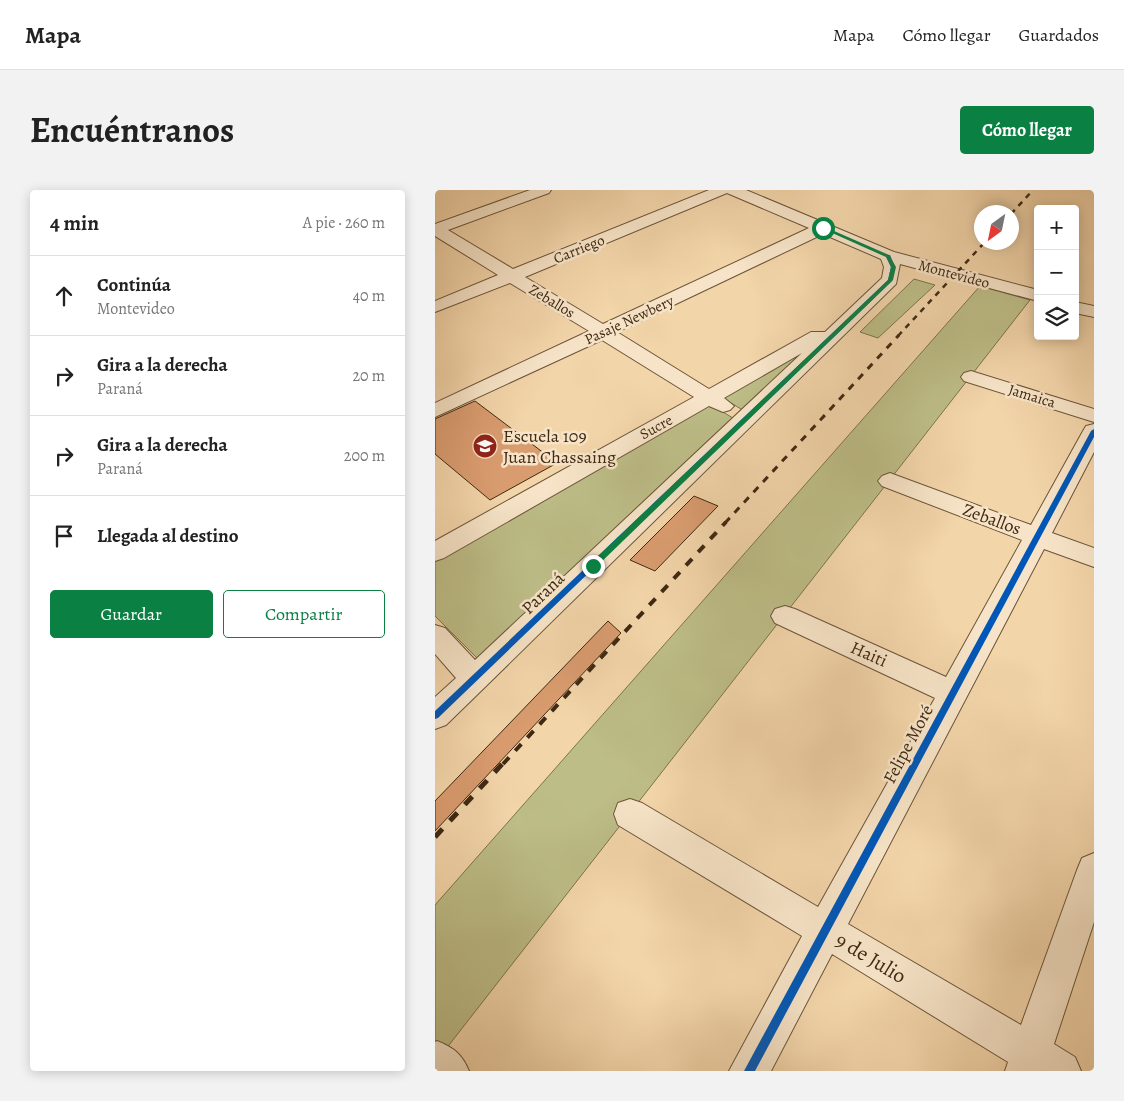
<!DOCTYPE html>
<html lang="es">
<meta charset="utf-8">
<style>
:root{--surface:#fff;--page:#f2f2f2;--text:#222;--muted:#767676;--line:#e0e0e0;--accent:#0b8043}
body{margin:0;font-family:Alegreya,serif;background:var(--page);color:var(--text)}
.controls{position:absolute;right:15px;top:15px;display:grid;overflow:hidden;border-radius:5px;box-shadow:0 2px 12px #0003}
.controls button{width:45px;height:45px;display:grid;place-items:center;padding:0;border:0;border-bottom:1px solid var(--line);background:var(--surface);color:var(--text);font:25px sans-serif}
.compass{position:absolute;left:539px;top:15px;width:45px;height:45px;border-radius:50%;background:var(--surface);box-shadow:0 2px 12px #0003;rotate:213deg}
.stop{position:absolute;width:15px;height:15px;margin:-11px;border:4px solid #0b8043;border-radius:50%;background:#fff}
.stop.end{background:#0b8043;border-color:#fff;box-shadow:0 1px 5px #0008}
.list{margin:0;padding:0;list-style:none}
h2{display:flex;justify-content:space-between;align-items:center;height:65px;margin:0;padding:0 20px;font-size:21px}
h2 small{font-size:16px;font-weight:400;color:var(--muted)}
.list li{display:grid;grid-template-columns:32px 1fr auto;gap:15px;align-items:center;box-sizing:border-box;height:80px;padding:0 20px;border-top:1px solid var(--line)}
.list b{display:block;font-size:19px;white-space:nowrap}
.list p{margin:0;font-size:16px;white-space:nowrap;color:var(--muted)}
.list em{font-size:16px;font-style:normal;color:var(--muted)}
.actions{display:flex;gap:10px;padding:15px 20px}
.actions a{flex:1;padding:11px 0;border:1px solid var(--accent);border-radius:5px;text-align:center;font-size:18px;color:var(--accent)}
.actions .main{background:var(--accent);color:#fff}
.icon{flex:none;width:28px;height:28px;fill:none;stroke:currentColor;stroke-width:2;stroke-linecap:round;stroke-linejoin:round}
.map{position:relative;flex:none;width:659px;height:881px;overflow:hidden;border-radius:5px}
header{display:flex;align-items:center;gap:30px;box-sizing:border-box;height:70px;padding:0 25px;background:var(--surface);border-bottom:1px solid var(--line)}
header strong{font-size:24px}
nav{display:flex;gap:28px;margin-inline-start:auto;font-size:18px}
.intro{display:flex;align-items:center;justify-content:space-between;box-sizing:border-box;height:120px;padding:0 30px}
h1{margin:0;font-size:35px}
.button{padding:12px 22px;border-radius:5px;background:var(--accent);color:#fff;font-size:18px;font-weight:700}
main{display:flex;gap:30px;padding:0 30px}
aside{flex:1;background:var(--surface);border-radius:5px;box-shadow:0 2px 12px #0003}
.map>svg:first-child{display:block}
.green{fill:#bdbd87;stroke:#7e734d}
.building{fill:#d99c6f;stroke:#3f2913}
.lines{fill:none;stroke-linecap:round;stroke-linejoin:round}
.minor-casing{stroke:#6c5439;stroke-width:2}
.minor{fill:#f7e4c8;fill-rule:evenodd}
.rail-far3{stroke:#3f2913;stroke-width:2.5;stroke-dasharray:5.5 5.5;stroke-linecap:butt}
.rail-far2{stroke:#3f2913;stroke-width:3;stroke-dasharray:7 7;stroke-linecap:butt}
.rail-far1{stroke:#3f2913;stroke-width:4;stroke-dasharray:9 9;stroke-linecap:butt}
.rail{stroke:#3f2913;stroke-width:5;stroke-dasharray:11 11;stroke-linecap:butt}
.cycleway-casing{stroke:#f7e4c8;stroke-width:3}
.cycleway{fill:#0057b8;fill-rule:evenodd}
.route{fill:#0b8043}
.labels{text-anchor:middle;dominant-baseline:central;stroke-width:5;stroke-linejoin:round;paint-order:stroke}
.far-street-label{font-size:15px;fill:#3f2913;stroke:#f7e4c8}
.poi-label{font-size:18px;fill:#3f2913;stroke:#f7e4c8;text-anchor:start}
.street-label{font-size:18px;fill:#3f2913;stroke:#f7e4c8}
.near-street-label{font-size:21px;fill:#3f2913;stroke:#f7e4c8}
</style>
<header>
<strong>Mapa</strong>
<nav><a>Mapa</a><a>Cómo llegar</a><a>Guardados</a></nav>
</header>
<div class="intro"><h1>Encuéntranos</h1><a class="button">Cómo llegar</a></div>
<main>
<aside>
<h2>4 min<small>A pie · 260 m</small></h2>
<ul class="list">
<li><svg class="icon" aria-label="ahead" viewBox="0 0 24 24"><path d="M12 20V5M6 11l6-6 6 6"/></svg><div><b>Continúa</b><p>Montevideo</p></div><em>40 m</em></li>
<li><svg class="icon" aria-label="right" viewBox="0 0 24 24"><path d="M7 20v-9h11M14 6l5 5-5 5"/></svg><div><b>Gira a la derecha</b><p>Paraná</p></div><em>20 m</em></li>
<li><svg class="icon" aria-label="right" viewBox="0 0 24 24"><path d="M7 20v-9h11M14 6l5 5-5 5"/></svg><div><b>Gira a la derecha</b><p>Paraná</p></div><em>200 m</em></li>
<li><svg class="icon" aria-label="arrive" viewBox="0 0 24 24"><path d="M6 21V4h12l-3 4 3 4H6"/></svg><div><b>Llegada al destino</b></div></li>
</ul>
<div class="actions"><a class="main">Guardar</a><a>Compartir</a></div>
</aside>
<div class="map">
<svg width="659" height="881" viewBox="0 0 659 881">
<rect width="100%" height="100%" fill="#f3d5aa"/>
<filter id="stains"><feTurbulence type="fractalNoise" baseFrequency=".004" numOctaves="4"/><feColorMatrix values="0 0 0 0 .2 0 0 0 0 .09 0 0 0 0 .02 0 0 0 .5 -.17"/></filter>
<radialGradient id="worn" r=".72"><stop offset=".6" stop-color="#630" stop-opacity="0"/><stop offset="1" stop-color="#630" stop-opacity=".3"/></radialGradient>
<path class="green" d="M 479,89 L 500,95 L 443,148 L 425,142 Z
M 545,96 L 595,110 L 0,873 L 0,715 Z
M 390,147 L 311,222 L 286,207 Z
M 271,212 L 303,231 L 46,472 L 0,426 L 0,369 Z"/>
<path class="building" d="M 40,211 L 89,248 L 122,273 L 55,310 L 0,264 L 0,229 Z
M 259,306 L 283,316 L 220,381 L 195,370 Z
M 173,431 L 186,443 L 0,641 L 0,611 Z"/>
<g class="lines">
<defs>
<path id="minor" d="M 95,0 L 116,0 L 114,3 L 13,40 L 78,79 L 274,0 L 311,0 L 459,62 L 603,100 L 603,111 L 465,74 L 461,94 L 50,497 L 11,535 L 0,539 L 0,507 L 21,488 L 0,464 L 0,435 L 10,438 L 40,470 L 367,163 L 289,208 L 299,216 L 295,220 L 288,222 L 274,216 L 9,368 L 0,371 L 0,351 L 259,207 L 167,150 L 0,227 L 0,213 L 154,141 L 75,93 L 0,122 L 0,111 L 63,85 L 0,46 L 0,34 ZM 292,3 L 374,38 L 168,134 L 90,87 ZM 388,44 L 446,69 L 449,77 L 447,88 L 390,142 L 376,142 L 274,199 L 182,142 Z
M 640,112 L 659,116 L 659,127 L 640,123 Z
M 536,181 L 659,219 L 659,232 L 529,191 L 526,187 L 529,183 Z
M 659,234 L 659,262 L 617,343 L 659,358 L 659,377 L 609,359 L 413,734 L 586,835 L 642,680 L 647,668 L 659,663 L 659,732 L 619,854 L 640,867 L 646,881 L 570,881 L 573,872 L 397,764 L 336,881 L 294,881 L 367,746 L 183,635 L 179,624 L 183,613 L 195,609 L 207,613 L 383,717 L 500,508 L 340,433 L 336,426 L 340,419 L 350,416 L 360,419 L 511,487 L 587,350 L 447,296 L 443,291 L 447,286 L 455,283 L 463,286 L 596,335 L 648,241 L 651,236 Z
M 2,851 C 19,858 27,864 34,881 L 0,881 L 0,852 Z"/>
</defs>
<use href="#minor" class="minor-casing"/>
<use href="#minor" class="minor"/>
<path class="rail-far3" d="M 576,24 L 598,0
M 463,146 L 550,52"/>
<path class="rail-far2" d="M 290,333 L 464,145"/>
<path class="rail-far1" d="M 68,574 L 291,332"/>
<path class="rail" d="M 0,647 L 69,572"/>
<defs>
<path id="cycleway" d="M 451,65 L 455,65 L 460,77 L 457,91 L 3,528 L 0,529 L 0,521 L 453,90 L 456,77 L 451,66 Z
M 659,239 L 659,247 L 320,881 L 309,881 L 656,241 Z"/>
</defs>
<use href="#cycleway" class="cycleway-casing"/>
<use href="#cycleway" class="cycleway"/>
</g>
<path class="route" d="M 390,37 L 454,65 L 461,77 L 458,90 L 160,378 L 155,378 L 155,374 L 453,90 L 456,77 L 451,67 L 386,38 Z"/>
<defs>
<symbol id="school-disc" viewBox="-11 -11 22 22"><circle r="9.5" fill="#8f2418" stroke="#f7e4c8"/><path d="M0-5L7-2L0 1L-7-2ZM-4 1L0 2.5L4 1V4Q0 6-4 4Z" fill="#fff"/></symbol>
</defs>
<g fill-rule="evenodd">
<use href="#school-disc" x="36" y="242" width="28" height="28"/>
</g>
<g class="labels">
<g class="far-street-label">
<text transform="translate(144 59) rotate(-22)">Carriego</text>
<text transform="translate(519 84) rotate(15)">Montevideo</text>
<text transform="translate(117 111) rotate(31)">Zeballos</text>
<text transform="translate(194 130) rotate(-25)">Pasaje Newbery</text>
<text transform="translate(597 206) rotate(17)">Jamaica</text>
<text transform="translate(221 237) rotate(-29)">Sucre</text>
</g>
<g class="poi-label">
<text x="68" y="246">Escuela 109<tspan x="68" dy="21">Juan Chassaing</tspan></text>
</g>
<g class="street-label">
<text transform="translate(557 329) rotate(20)">Zeballos</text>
<text transform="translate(108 403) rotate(-44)">Paraná</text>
<text transform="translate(434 464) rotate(24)">Haiti</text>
<text transform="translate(473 554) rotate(-62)">Felipe Moré</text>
</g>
<g class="near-street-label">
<text transform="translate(436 768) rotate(31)">9 de Julio</text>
</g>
</g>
<rect width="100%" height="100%" filter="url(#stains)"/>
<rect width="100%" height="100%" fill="url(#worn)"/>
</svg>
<div class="controls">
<button>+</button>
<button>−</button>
<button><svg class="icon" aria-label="layers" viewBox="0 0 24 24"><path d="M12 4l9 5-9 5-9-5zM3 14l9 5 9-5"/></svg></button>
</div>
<svg class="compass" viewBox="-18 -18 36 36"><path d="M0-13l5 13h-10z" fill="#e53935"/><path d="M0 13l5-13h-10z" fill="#767676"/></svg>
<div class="stop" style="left:388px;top:38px"></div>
<div class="stop end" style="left:158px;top:376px"></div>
</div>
</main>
